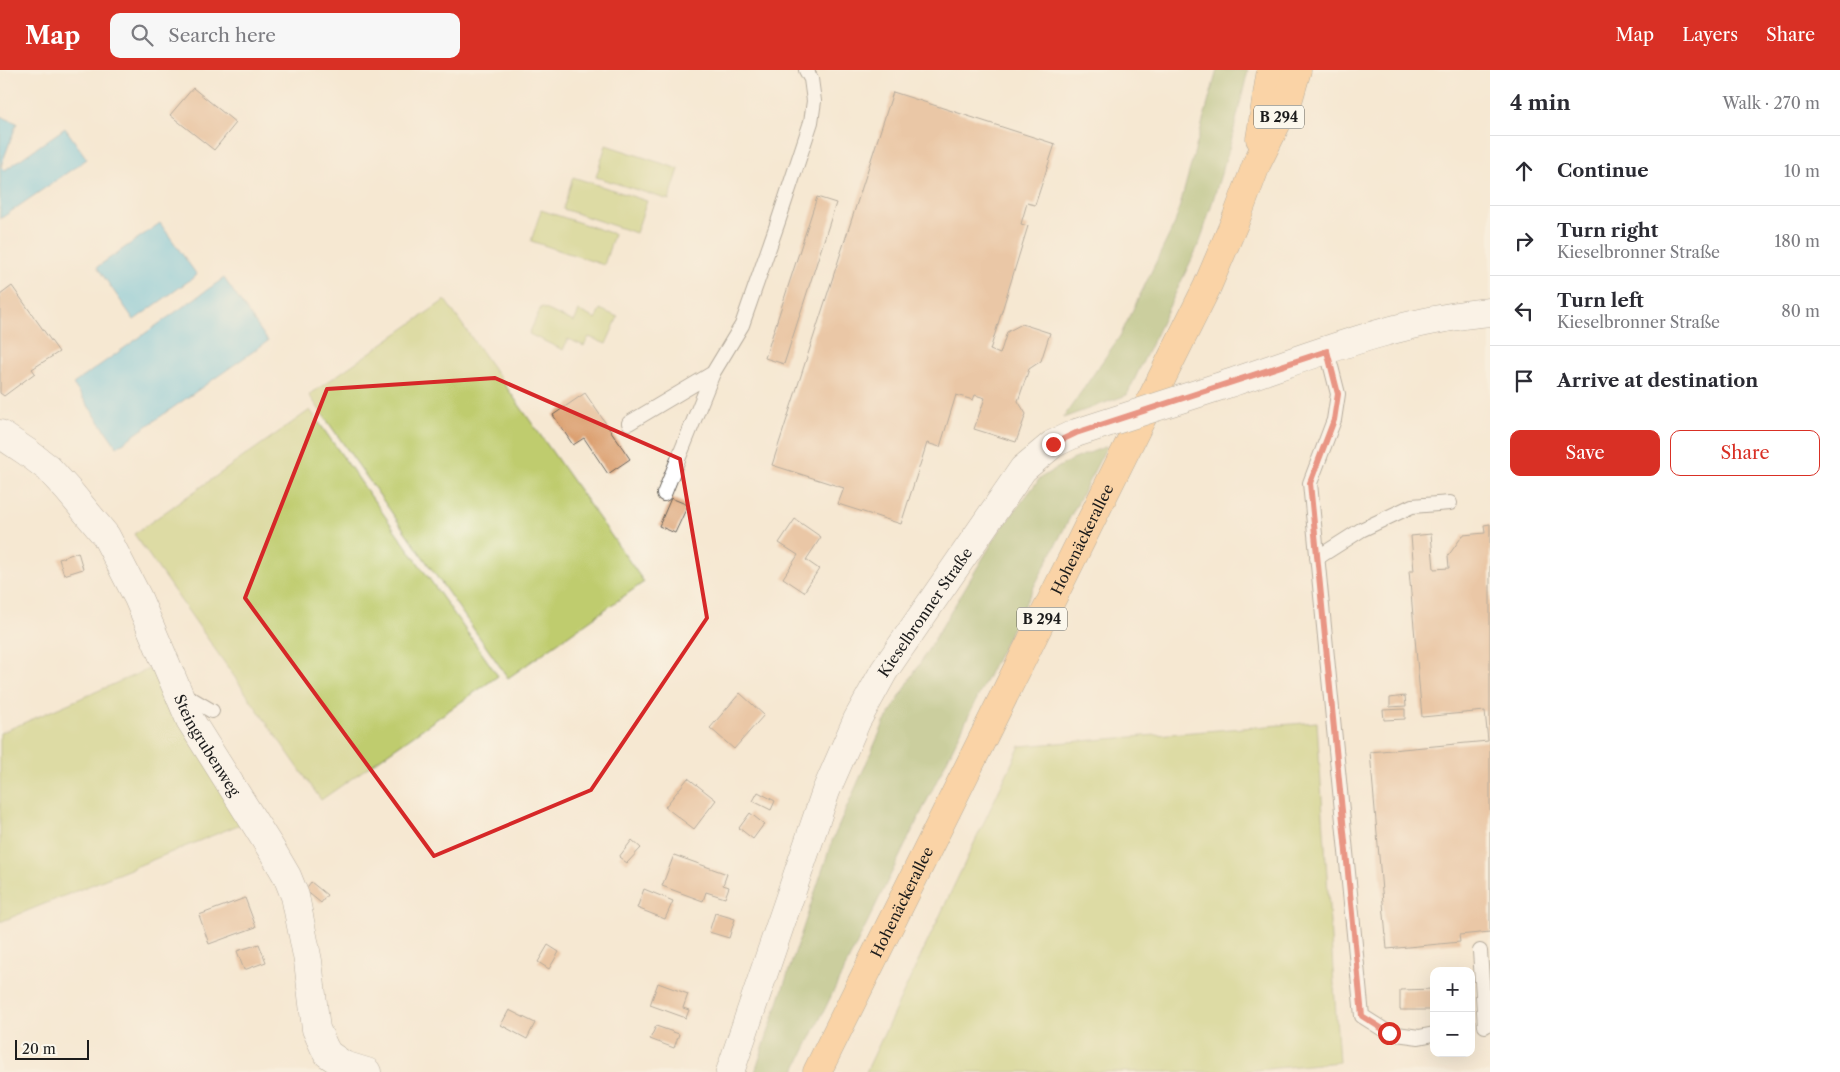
<!DOCTYPE html>
<meta charset="utf-8">
<style>
:root{--surface:#fff;--page:#f7f7f7;--text:#2b2b33;--muted:#7c7c81;--line:#e1e1e2;--accent:#d93025}
body{margin:0;font-family:"Libre Caslon Text",serif;background:var(--page);color:var(--text)}
.controls{position:absolute;right:15px;bottom:15px;display:grid;overflow:hidden;border-radius:10px;box-shadow:0 5px 20px #0002}
.controls button{width:45px;height:45px;display:grid;place-items:center;padding:0;border:0;border-bottom:1px solid var(--line);background:var(--surface);color:var(--text);font:25px sans-serif}
.scale{position:absolute;left:15px;bottom:12px;width:74px;box-sizing:border-box;padding-left:5px;border:2px solid #1c1c1c;border-top:0;font-size:14px;line-height:18px;white-space:nowrap;color:#1c1c1c;-webkit-text-stroke:4px #fbf7ec;paint-order:stroke}
.stop{position:absolute;width:15px;height:15px;margin:-11px;border:4px solid #d93025;border-radius:50%;background:#fff}
.stop.end{background:#d93025;border-color:#fff;box-shadow:0 1px 5px #0008}
.list{margin:0;padding:0;list-style:none}
h2{display:flex;justify-content:space-between;align-items:center;height:65px;margin:0;padding:0 20px;font-size:21px}
h2 small{font-size:16px;font-weight:400;color:var(--muted)}
.list li{display:grid;grid-template-columns:32px 1fr auto;gap:15px;align-items:center;box-sizing:border-box;height:70px;padding:0 20px;border-top:1px solid var(--line)}
.list b{display:block;font-size:19px;white-space:nowrap}
.list p{margin:0;font-size:16px;white-space:nowrap;color:var(--muted)}
.list em{font-size:16px;font-style:normal;color:var(--muted)}
.actions{display:flex;gap:10px;padding:15px 20px}
.actions a{flex:1;padding:11px 0;border:1px solid var(--accent);border-radius:10px;text-align:center;font-size:18px;color:var(--accent)}
.actions .main{background:var(--accent);color:#fff}
.icon{flex:none;width:28px;height:28px;fill:none;stroke:currentColor;stroke-width:2;stroke-linecap:round;stroke-linejoin:round}
.map{position:relative;flex:none;width:1490px;height:1002px;overflow:hidden}
header{display:flex;align-items:center;gap:30px;box-sizing:border-box;height:70px;padding:0 25px;background:var(--accent);color:#fff}
header strong{font-size:24px}
nav{display:flex;gap:28px;margin-inline-start:auto;font-size:18px}
.search{width:350px;height:45px;background:var(--page);display:flex;align-items:center;gap:12px;box-sizing:border-box;padding:0 18px;border-radius:10px;color:var(--muted);font-size:19px}
main{display:flex}
aside{flex:1;background:var(--surface)}
.map>svg:first-child{display:block}
.green{fill:#bfcc6e;stroke:#6e7445}
.forest{fill:#97b061;stroke:#5a663e}
.water{fill:#63c4e1;stroke:#40707e}
.building{fill:#dca071}
.lines{fill:none;stroke-linecap:round;stroke-linejoin:round}
.lane-casing{stroke:#68635c;stroke-width:16}
.street-casing{stroke:#68635c;stroke-width:29}
.primary-casing{stroke:#68635c;stroke-width:29}
.lane{stroke:#fff;stroke-width:14}
.street{stroke:#fff;stroke-width:28}
.primary{stroke:#febb71;stroke-width:28}
.street-bridge-casing{stroke:#68635c;stroke-width:29;stroke-linecap:butt}
.street-bridge{stroke:#fff;stroke-width:28}
.route{stroke:#d93025;stroke-width:6}
.marked{fill:none;stroke:#d62828;stroke-width:4;stroke-linejoin:round}
.labels{text-anchor:middle;dominant-baseline:central;stroke-width:4;stroke-linejoin:round;paint-order:stroke}
.shield{fill:#fbf7ec;stroke:#5f5e5a;stroke-width:1}
.shield-label{font-size:14px;font-weight:bold;fill:#1c1c1c}
.street-label{font-size:15px;fill:#1c1c1c;stroke:#fbf7ec}
</style>
<header>
<strong>Map</strong>
<div class="search"><svg class="icon" aria-label="search" viewBox="0 0 24 24"><circle cx="10" cy="10" r="6"/><path d="M15 15l6 6"/></svg>Search here</div>
<nav><a>Map</a><a>Layers</a><a>Share</a></nav>
</header>
<main>
<div class="map">
<svg width="1490" height="1002" viewBox="0 0 1490 1002">
<rect width="100%" height="100%" fill="#fbf7ec"/>
<filter id="ink" filterUnits="userSpaceOnUse"><feTurbulence type="fractalNoise" baseFrequency=".02" numOctaves="2"/><feDisplacementMap in="SourceGraphic" scale="10" xChannelSelector="R" yChannelSelector="G"/><feConvolveMatrix kernelMatrix="1 2 1 2 8 2 1 2 1" color-interpolation-filters="sRGB"/></filter>
<filter id="wash" filterUnits="userSpaceOnUse"><feTurbulence type="fractalNoise" baseFrequency=".0096" numOctaves="4" result="noise"/><feDisplacementMap in="SourceGraphic" scale="20" xChannelSelector="R" yChannelSelector="G"/><feGaussianBlur stdDeviation="1.12" result="paint"/><feColorMatrix in="noise" values="0 0 0 0 0 0 0 0 0 0 0 0 0 0 0 0 0 1.4 0 .05"/><feComposite in="paint" operator="in"/></filter>
<g filter="url(#wash)">
<rect width="100%" height="100%" fill="#f6e8d2"/>
<path class="green" d="M 606,75 L 679,99 L 669,130 L 596,107 Z
M 573,107 L 647,131 L 636,163 L 563,139 Z
M 541,140 L 614,164 L 604,195 L 531,171 Z
M 445,230 L 644,512 L 508,608 L 309,325 Z
M 541,237 L 574,252 L 579,241 L 596,249 L 600,239 L 618,247 L 606,274 L 589,267 L 584,276 L 568,269 L 563,280 L 529,264 Z
M 310,340 L 498,606 L 321,730 L 134,464 Z
M 165,592 L 253,749 L 0,852 L 0,663 Z
M 1317,652 L 1339,992 L 1236,1002 L 866,1002 L 1020,676 Z"/>
<path class="forest" d="M 1217,0 L 1248,0 L 1231,72 L 1200,172 L 1127,325 L 1063,348 L 1120,266 L 1175,153 Z
M 1107,376 L 994,594 L 794,1002 L 755,1002 L 832,771 L 884,653 L 998,463 L 1040,408 L 1071,390 Z"/>
<path class="water" d="M 0,46 L 17,53 L 1,96 L 5,100 L 65,58 L 87,89 L 0,149 Z
M 160,153 L 197,205 L 134,250 L 97,197 Z
M 224,208 L 268,271 L 117,377 L 73,314 Z"/>
<g id="blocks">
<path class="building" d="M 193,18 L 236,53 L 214,80 L 170,45 Z
M 893,22 L 1055,74 L 1035,135 L 1027,133 L 1021,154 L 1028,156 L 990,280 L 1000,284 L 1007,262 L 1022,254 L 1050,263 L 1041,291 L 1029,299 L 1018,331 L 1026,344 L 1016,372 L 974,359 L 985,328 L 975,325 L 973,330 L 956,325 L 940,377 L 927,373 L 901,454 L 838,434 L 844,418 L 772,395 Z
M 817,127 L 836,133 L 784,294 L 765,288 Z
M 12,216 L 59,282 L 32,299 L 35,303 L 4,326 L 0,323 L 0,225 Z
M 585,323 L 630,389 L 608,404 L 584,368 L 573,375 L 553,345 Z
M 671,428 L 688,435 L 675,463 L 659,456 Z
M 795,449 L 821,467 L 806,490 L 819,499 L 804,522 L 783,508 L 798,485 L 779,473 Z
M 1490,454 L 1490,862 L 1459,865 L 1460,872 L 1387,879 L 1370,682 L 1488,671 L 1485,641 L 1422,647 L 1409,501 L 1414,501 L 1411,466 L 1431,464 L 1434,499 L 1449,498 L 1448,486 L 1463,465 L 1485,463 L 1484,455 Z
M 78,482 L 83,499 L 64,505 L 59,489 Z
M 740,623 L 764,645 L 734,679 L 710,658 Z
M 1405,626 L 1406,636 L 1390,637 L 1390,628 Z
M 1405,639 L 1405,649 L 1384,650 L 1383,640 Z
M 688,708 L 716,730 L 694,759 L 665,737 Z
M 758,722 L 775,731 L 771,740 L 753,731 Z
M 750,743 L 764,754 L 753,769 L 739,758 Z
M 632,770 L 641,778 L 627,793 L 619,787 Z
M 674,785 L 727,804 L 723,815 L 729,817 L 725,828 L 706,822 L 703,831 L 662,816 Z
M 311,812 L 327,825 L 321,833 L 305,820 Z
M 644,819 L 673,831 L 665,849 L 637,838 Z
M 245,828 L 256,857 L 209,874 L 199,845 Z
M 715,843 L 735,849 L 729,868 L 709,862 Z
M 259,874 L 266,892 L 244,900 L 237,881 Z
M 548,875 L 559,882 L 549,899 L 538,892 Z
M 658,913 L 688,924 L 683,938 L 689,940 L 686,948 L 650,935 Z
M 1434,919 L 1434,940 L 1400,940 L 1400,920 Z
M 509,940 L 535,953 L 527,969 L 501,955 Z
M 656,956 L 679,964 L 674,978 L 650,969 Z"/>
</g>
</g>
<g filter="url(#ink)">
<use href="#blocks" fill-opacity="0" stroke="#68635c" stroke-width="1"/>
<g class="lines">
<defs>
<path id="lane" d="M 1327,281 L 1338,324 L 1334,350 L 1310,413 L 1362,946 L 1389,963 L 1419,967 L 1434,964
M 629,353 L 713,303
M 664,424 L 713,303 L 742,255 L 779,149 L 811,52 L 814,31 L 811,9 L 806,0
M 1317,488 L 1361,460 L 1412,436 L 1450,433
M 183,624 L 212,641
M 1480,881 L 1485,956"/>
<g id="street">
<path d="M 1224,315 C 1311,286 1398,250 1490,242"/>
<path id="s1" d="M 0,364 L 27,382 L 48,398 L 68,420 L 106,466 L 138,528 L 190,650 L 273,782 L 287,806 L 295,826 L 308,891 L 316,959 L 324,977 L 328,984 L 344,995 L 367,1002"/>
<path id="s2" d="M 730,1002 L 826,721 L 857,650 L 884,601 L 1023,399 L 1053,374 L 1076,363"/>
</g>
<g id="primary">
<path d="M 1260,69 L 1271,0"/>
<path id="s3" d="M 817,1002 L 1207,217 L 1236,149 L 1257,93 L 1289,28 L 1297,0"/>
</g>
</defs>
<use href="#lane" class="lane-casing"/>
<use href="#street" class="street-casing"/>
<use href="#primary" class="primary-casing"/>
<use href="#lane" class="lane"/>
<use href="#street" class="street"/>
<use href="#primary" class="primary"/>
<defs>
<path id="street-bridge" d="M 1076,363 L 1224,315"/>
</defs>
<use href="#street-bridge" class="street-bridge-casing"/>
<use href="#street-bridge" class="street-bridge"/>
</g>
</g>
<g class="lines" filter="url(#ink)">
<path class="route" d="M 1053,374 L 1076,363 L 1327,281 L 1338,324 L 1334,350 L 1310,413 L 1362,946 L 1389,963"/>
</g>
<path d="M0 0H1490V1002H0ZM 495,308 L 680,389 L 707,548 L 591,720 L 434,786 L 245,528 L 327,319 Z" fill="#f6e8d2" fill-opacity=".55" fill-rule="evenodd"/>
<path class="marked" d="M 495,308 L 680,389 L 707,548 L 591,720 L 434,786 L 245,528 L 327,319 Z"/>
<g class="labels">
<g class="shield">
<rect x="1254" y="35.5" width="50" height="23" rx="4"/>
<rect x="1017" y="537.5" width="50" height="23" rx="4"/>
</g>
<g class="shield-label">
<text x="1279" y="47">B 294</text>
<text x="1042" y="549">B 294</text>
</g>
<g class="street-label">
<text stroke="none"><textPath href="#s3" startOffset="595">Hohenäckerallee</textPath></text>
<text stroke="none"><textPath href="#s2" startOffset="502">Kieselbronner Straße</textPath></text>
<text stroke="none"><textPath href="#s1" startOffset="381">Steingrubenweg</textPath></text>
<text stroke="none"><textPath href="#s3" startOffset="190">Hohenäckerallee</textPath></text>
</g>
</g>
</svg>
<div class="controls">
<button>+</button>
<button>−</button>
</div>
<div class="scale">20 m</div>
<div class="stop" style="left:1389px;top:963px"></div>
<div class="stop end" style="left:1053px;top:374px"></div>
</div>
<aside>
<h2>4 min<small>Walk · 270 m</small></h2>
<ul class="list">
<li><svg class="icon" aria-label="ahead" viewBox="0 0 24 24"><path d="M12 20V5M6 11l6-6 6 6"/></svg><div><b>Continue</b></div><em>10 m</em></li>
<li><svg class="icon" aria-label="right" viewBox="0 0 24 24"><path d="M7 20v-9h11M14 6l5 5-5 5"/></svg><div><b>Turn right</b><p>Kieselbronner Straße</p></div><em>180 m</em></li>
<li><svg class="icon" aria-label="left" viewBox="0 0 24 24"><path d="M17 20v-9H6M10 6l-5 5 5 5"/></svg><div><b>Turn left</b><p>Kieselbronner Straße</p></div><em>80 m</em></li>
<li><svg class="icon" aria-label="arrive" viewBox="0 0 24 24"><path d="M6 21V4h12l-3 4 3 4H6"/></svg><div><b>Arrive at destination</b></div></li>
</ul>
<div class="actions"><a class="main">Save</a><a>Share</a></div>
</aside>
</main>
